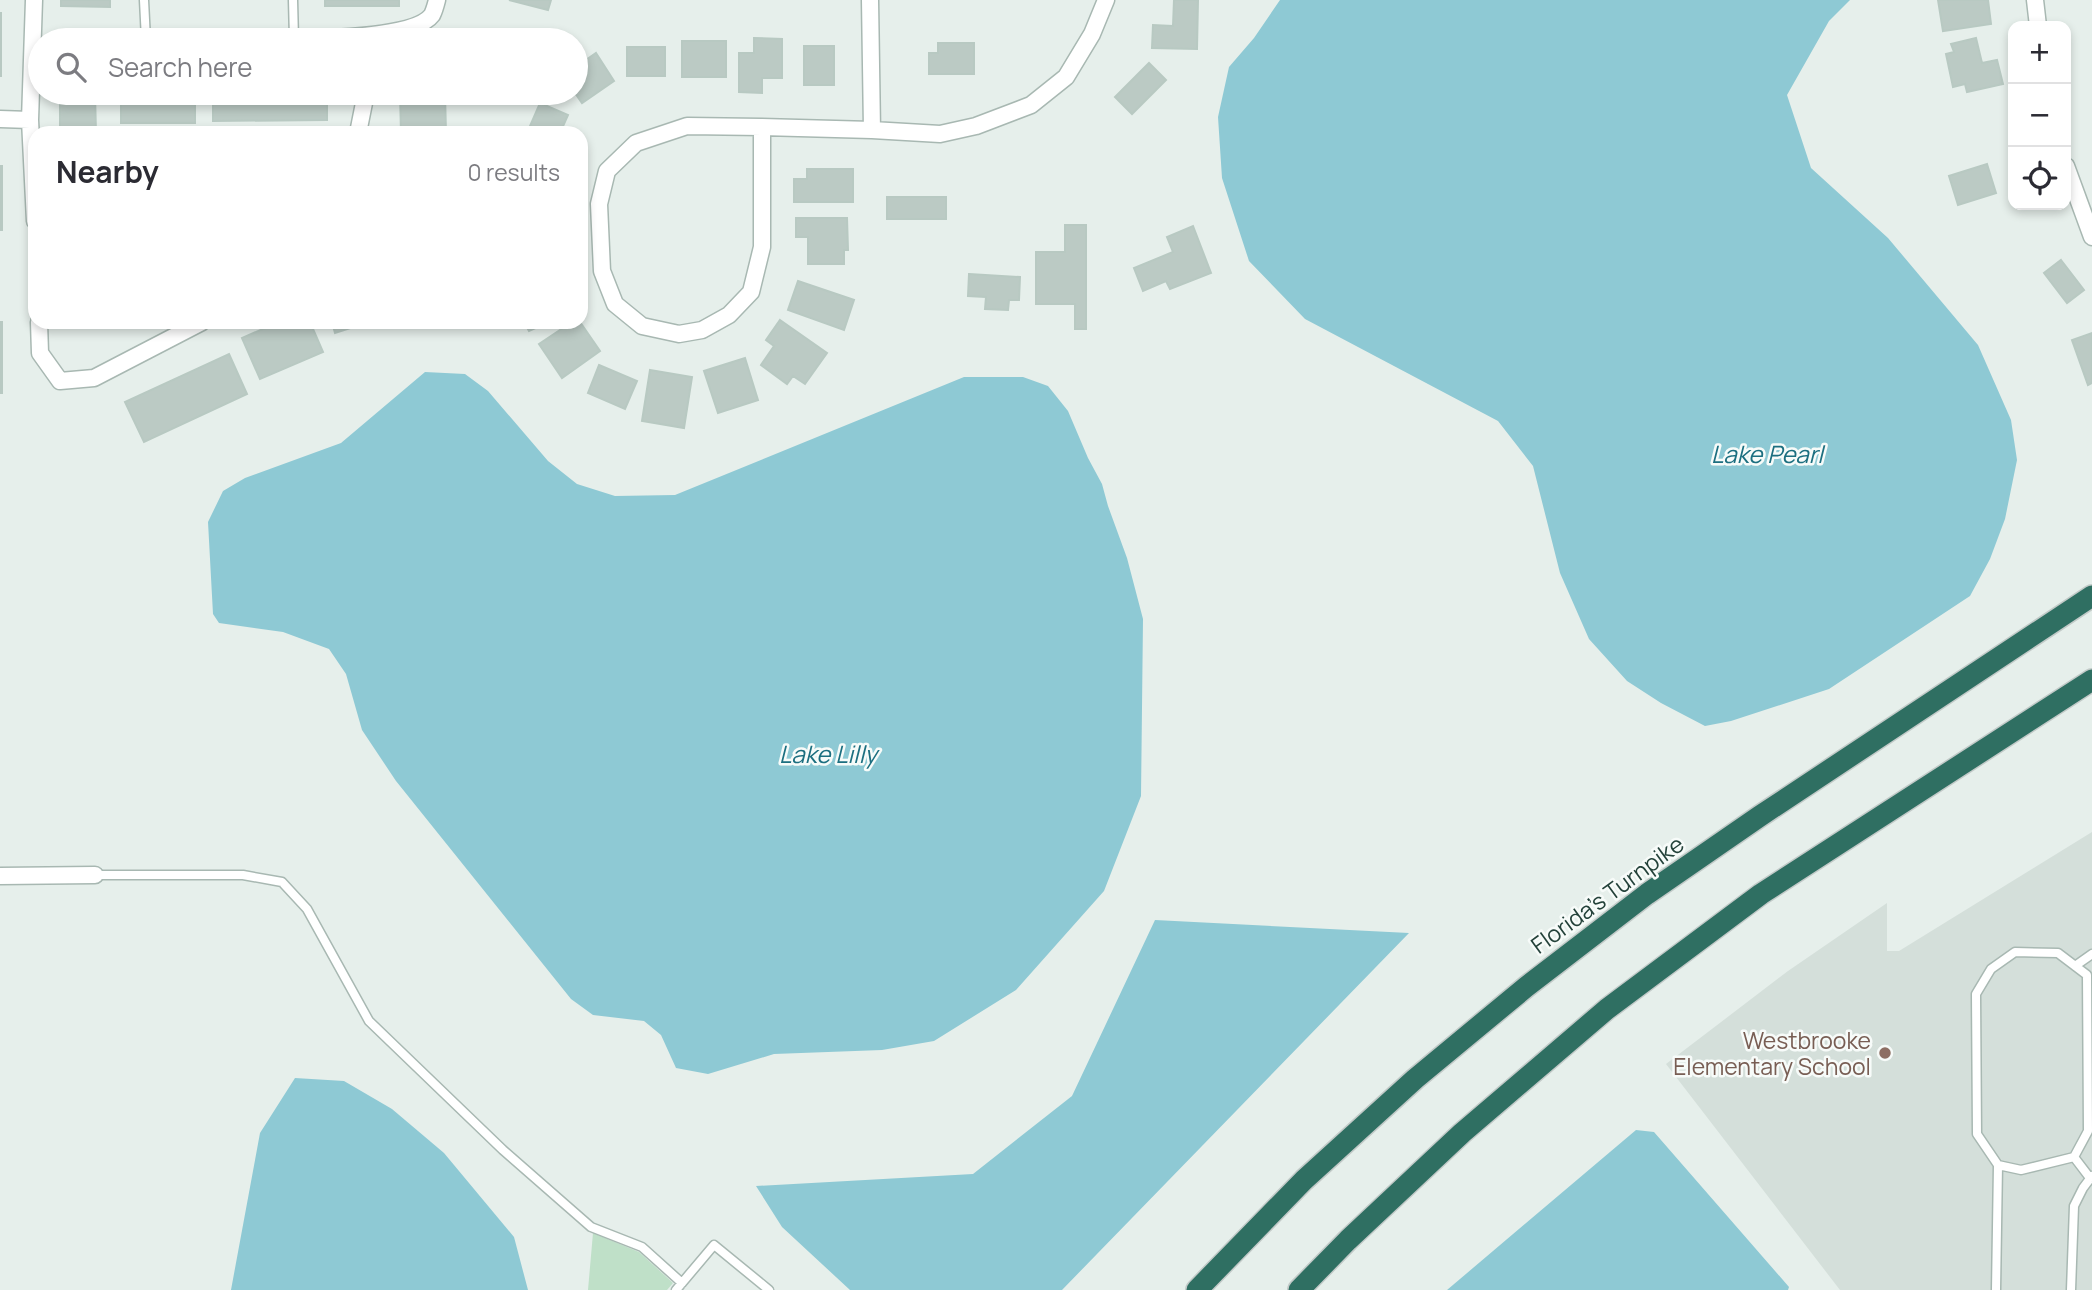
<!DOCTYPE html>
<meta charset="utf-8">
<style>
:root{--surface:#fff;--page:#f2f2f3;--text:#2b2b33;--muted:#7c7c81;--line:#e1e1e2}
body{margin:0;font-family:Manrope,sans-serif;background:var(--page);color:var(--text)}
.controls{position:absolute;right:21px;top:21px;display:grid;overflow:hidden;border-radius:14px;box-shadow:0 4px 10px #0003}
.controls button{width:63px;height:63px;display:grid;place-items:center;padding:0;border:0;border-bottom:2px solid var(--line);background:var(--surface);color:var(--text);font:35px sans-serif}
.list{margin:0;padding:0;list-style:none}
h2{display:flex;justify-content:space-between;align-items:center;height:91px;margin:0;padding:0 28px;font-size:30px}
h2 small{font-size:23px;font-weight:400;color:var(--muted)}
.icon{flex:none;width:38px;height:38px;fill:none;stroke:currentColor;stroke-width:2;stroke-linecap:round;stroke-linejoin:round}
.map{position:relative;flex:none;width:2092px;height:1290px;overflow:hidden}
.search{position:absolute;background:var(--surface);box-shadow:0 4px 10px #0003;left:28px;top:28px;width:560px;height:77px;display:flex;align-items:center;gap:18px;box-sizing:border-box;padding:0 24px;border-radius:38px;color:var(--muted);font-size:26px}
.panel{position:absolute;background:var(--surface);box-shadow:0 4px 10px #0003;left:28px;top:126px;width:560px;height:203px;border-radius:21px}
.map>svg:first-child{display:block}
.built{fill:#d4dfda}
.green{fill:#bfe0c8}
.water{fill:#8ec9d4}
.building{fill:#bbcac4;stroke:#b8c9c2;stroke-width:2}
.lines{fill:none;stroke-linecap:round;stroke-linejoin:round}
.service-casing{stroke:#a8b8b2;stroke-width:11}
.minor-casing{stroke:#a8b8b2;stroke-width:19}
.motorway-casing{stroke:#c2cac8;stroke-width:24}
.service{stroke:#fff;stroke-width:8}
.minor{stroke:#fff;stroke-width:16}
.motorway{stroke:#2f6f62;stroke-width:21}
.education-dot{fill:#8d6e63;stroke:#f7fbf9;stroke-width:2.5}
.labels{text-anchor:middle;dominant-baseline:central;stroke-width:5;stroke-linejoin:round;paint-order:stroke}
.street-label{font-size:23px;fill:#24423a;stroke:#f7fbf9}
.education-label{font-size:23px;fill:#785e54;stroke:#f7fbf9;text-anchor:end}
.water-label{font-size:24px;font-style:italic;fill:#1c6f80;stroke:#f7fbf9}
</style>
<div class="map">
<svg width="2092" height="1290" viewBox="0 0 2092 1290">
<rect width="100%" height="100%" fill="#e6efeb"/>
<path class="built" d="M 2092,832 L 2092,1290 L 1840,1290 L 1666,1064 L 1788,971 L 1887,903 L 1887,951 L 1899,951 Z"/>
<path class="green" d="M 593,1233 L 639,1252 L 673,1283 L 667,1290 L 588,1290 Z"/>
<path class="water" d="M 1280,0 L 1850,0 L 1829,21 L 1787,95 L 1811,168 L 1888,238 L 1978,345 L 2011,420 L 2017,460 L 2005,519 L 1990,559 L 1970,596 L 1829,689 L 1731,721 L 1705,726 L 1661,703 L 1627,681 L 1589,639 L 1560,573 L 1533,466 L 1498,421 L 1305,319 L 1249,261 L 1222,178 L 1218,117 L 1229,67 L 1254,38 Z
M 425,372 L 465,374 L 488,391 L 548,461 L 577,484 L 615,496 L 675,495 L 964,377 L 1023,377 L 1048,386 L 1068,411 L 1088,458 L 1102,484 L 1108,506 L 1127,558 L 1143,619 L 1141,796 L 1104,891 L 1016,990 L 934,1041 L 882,1050 L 774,1054 L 708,1074 L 676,1068 L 661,1035 L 644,1021 L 593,1015 L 571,999 L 396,781 L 362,730 L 346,674 L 329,649 L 283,632 L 219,623 L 213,614 L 208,522 L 223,491 L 245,478 L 341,443 Z
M 1155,920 L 1409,933 L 1062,1290 L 850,1290 L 782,1227 L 756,1186 L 973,1174 L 1072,1096 Z
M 295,1078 L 344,1081 L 392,1109 L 444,1153 L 514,1237 L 528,1290 L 231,1290 L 260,1133 Z
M 1636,1130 L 1654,1132 L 1789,1287 L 1788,1290 L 1447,1290 Z"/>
<path class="building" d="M 61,0 L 110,0 L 110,7 L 61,6 Z
M 325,0 L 399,0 L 399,6 L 325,6 Z
M 509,0 L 551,0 L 548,10 Z
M 1174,0 L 1198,0 L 1197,49 L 1152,48 L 1153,25 L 1173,26 Z
M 1938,0 L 1988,0 L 1991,24 L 1943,31 Z
M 0,13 L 1,13 L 1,76 L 0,76 Z
M 754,38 L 782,39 L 782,78 L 762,78 L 762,93 L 739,92 L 739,53 L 754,53 Z
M 1976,38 L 1982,63 L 1997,60 L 2003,84 L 1967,92 L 1965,84 L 1953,87 L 1946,54 L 1954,52 L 1951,44 Z
M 682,41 L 726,41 L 726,77 L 682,77 Z
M 938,43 L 974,43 L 974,74 L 929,74 L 929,53 L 938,53 Z
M 804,46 L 834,46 L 834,85 L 804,85 Z
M 627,47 L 665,47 L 665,76 L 627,76 Z
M 596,53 L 614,81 L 582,103 L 575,93 L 576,67 Z
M 1149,63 L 1166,80 L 1132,114 L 1115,97 Z
M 60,93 L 95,93 L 96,133 L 60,133 Z
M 121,93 L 195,93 L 195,123 L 121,123 Z
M 213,93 L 327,93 L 327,120 L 213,121 Z
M 400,93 L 445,93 L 446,133 L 401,133 Z
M 540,103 L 568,115 L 560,133 L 527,133 Z
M 1987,164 L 1996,193 L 1958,205 L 1949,176 Z
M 0,166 L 2,166 L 2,230 L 0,230 Z
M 807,169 L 853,169 L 853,202 L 794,202 L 794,179 L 807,179 Z
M 887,197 L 946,197 L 946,219 L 887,219 Z
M 796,218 L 847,218 L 848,250 L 844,250 L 844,264 L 808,264 L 808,237 L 796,237 Z
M 1065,225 L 1086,225 L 1086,329 L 1075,329 L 1075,304 L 1036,304 L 1036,252 L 1065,252 Z
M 1193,226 L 1211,273 L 1170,289 L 1166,281 L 1143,291 L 1134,268 L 1173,252 L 1167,237 Z
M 2061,260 L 2084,290 L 2067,303 L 2044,273 Z
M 969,274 L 1020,277 L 1019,300 L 1009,300 L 1008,310 L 985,309 L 986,297 L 968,296 Z
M 798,281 L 854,300 L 844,330 L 788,310 Z
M 780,320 L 827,353 L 805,384 L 793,376 L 787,384 L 761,365 L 774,346 L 766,340 Z
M 0,322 L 2,322 L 2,393 L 0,393 Z
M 279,322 L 310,322 L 323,352 L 260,379 L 242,338 Z
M 332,322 L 369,322 L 335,333 Z
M 524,322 L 549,322 L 529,331 Z
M 572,322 L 580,322 L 600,351 L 562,378 L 539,344 Z
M 2092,333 L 2092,383 L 2088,385 L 2072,340 Z
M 229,354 L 247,394 L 144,442 L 125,402 Z
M 745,358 L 758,400 L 718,413 L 704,371 Z
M 599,365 L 637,381 L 625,409 L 588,393 Z
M 650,370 L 692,377 L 684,428 L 642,421 Z"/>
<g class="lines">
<defs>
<path id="service" d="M 144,0 L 146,40
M 293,0 L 294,39
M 95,875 L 243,875 L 282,882 L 307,909 L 369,1021 L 503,1150 L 591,1227 L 642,1247 L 682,1283
M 2075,966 L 2092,954
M 2074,1157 L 2021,1170 L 1998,1165 L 1977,1134 L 1976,994 L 1991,969 L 2015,952 L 2058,953 L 2087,975 L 2088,1131 L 2074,1157 L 2090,1178
M 676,1290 L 714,1245 L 769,1290
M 1996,1290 L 1998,1165
M 2071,1290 L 2074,1206 L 2083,1188 L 2092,1176"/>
<path id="minor" d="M 870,0 L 872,130
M 2035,0 L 2038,26
M 263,40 C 296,39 413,41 432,15 C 434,11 436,4 437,0
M 0,119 L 30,120 L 35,221
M 30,120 L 34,0
M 762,127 L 762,247 L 751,292 L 729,315 L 702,330 L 679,334 L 642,326 L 615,304 L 602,271 L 599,204 L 607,171 L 636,143 L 687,126 L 762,127 L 872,130 L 940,134 L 976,126 L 1031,105 L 1066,77 L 1092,34 L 1106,0
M 358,133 L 366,93
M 2066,166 L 2092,237
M 39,322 L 40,353 L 60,381 L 94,378 L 202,322
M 0,876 L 95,875"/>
<path id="motorway" d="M 1197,1290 L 1304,1180 L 1415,1079 L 1526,987 L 1647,894 L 1760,816 L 2092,596
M 1299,1290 L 1348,1240 L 1462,1133 L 1607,1009 L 1761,894 L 2092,680"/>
</defs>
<use href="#service" class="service-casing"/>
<use href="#minor" class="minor-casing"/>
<use href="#motorway" class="motorway-casing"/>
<use href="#service" class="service"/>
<use href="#minor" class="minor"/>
<use href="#motorway" class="motorway"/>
</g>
<circle class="education-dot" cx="1885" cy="1053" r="7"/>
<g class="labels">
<g class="street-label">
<text transform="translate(1607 894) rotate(-36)">Florida's Turnpike</text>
</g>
<g class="education-label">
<text x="1871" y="1040">Westbrooke<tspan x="1871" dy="26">Elementary School</tspan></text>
</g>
<g class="water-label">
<text x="1767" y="453">Lake Pearl</text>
<text x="828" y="753">Lake Lilly</text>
</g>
</g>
</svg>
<div class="controls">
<button>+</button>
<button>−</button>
<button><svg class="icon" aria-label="locate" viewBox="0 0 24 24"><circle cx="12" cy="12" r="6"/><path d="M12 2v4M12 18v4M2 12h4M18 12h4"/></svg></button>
</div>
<div class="search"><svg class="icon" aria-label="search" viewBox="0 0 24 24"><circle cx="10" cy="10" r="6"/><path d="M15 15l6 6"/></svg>Search here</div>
<section class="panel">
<h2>Nearby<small>0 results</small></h2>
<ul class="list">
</ul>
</section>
</div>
